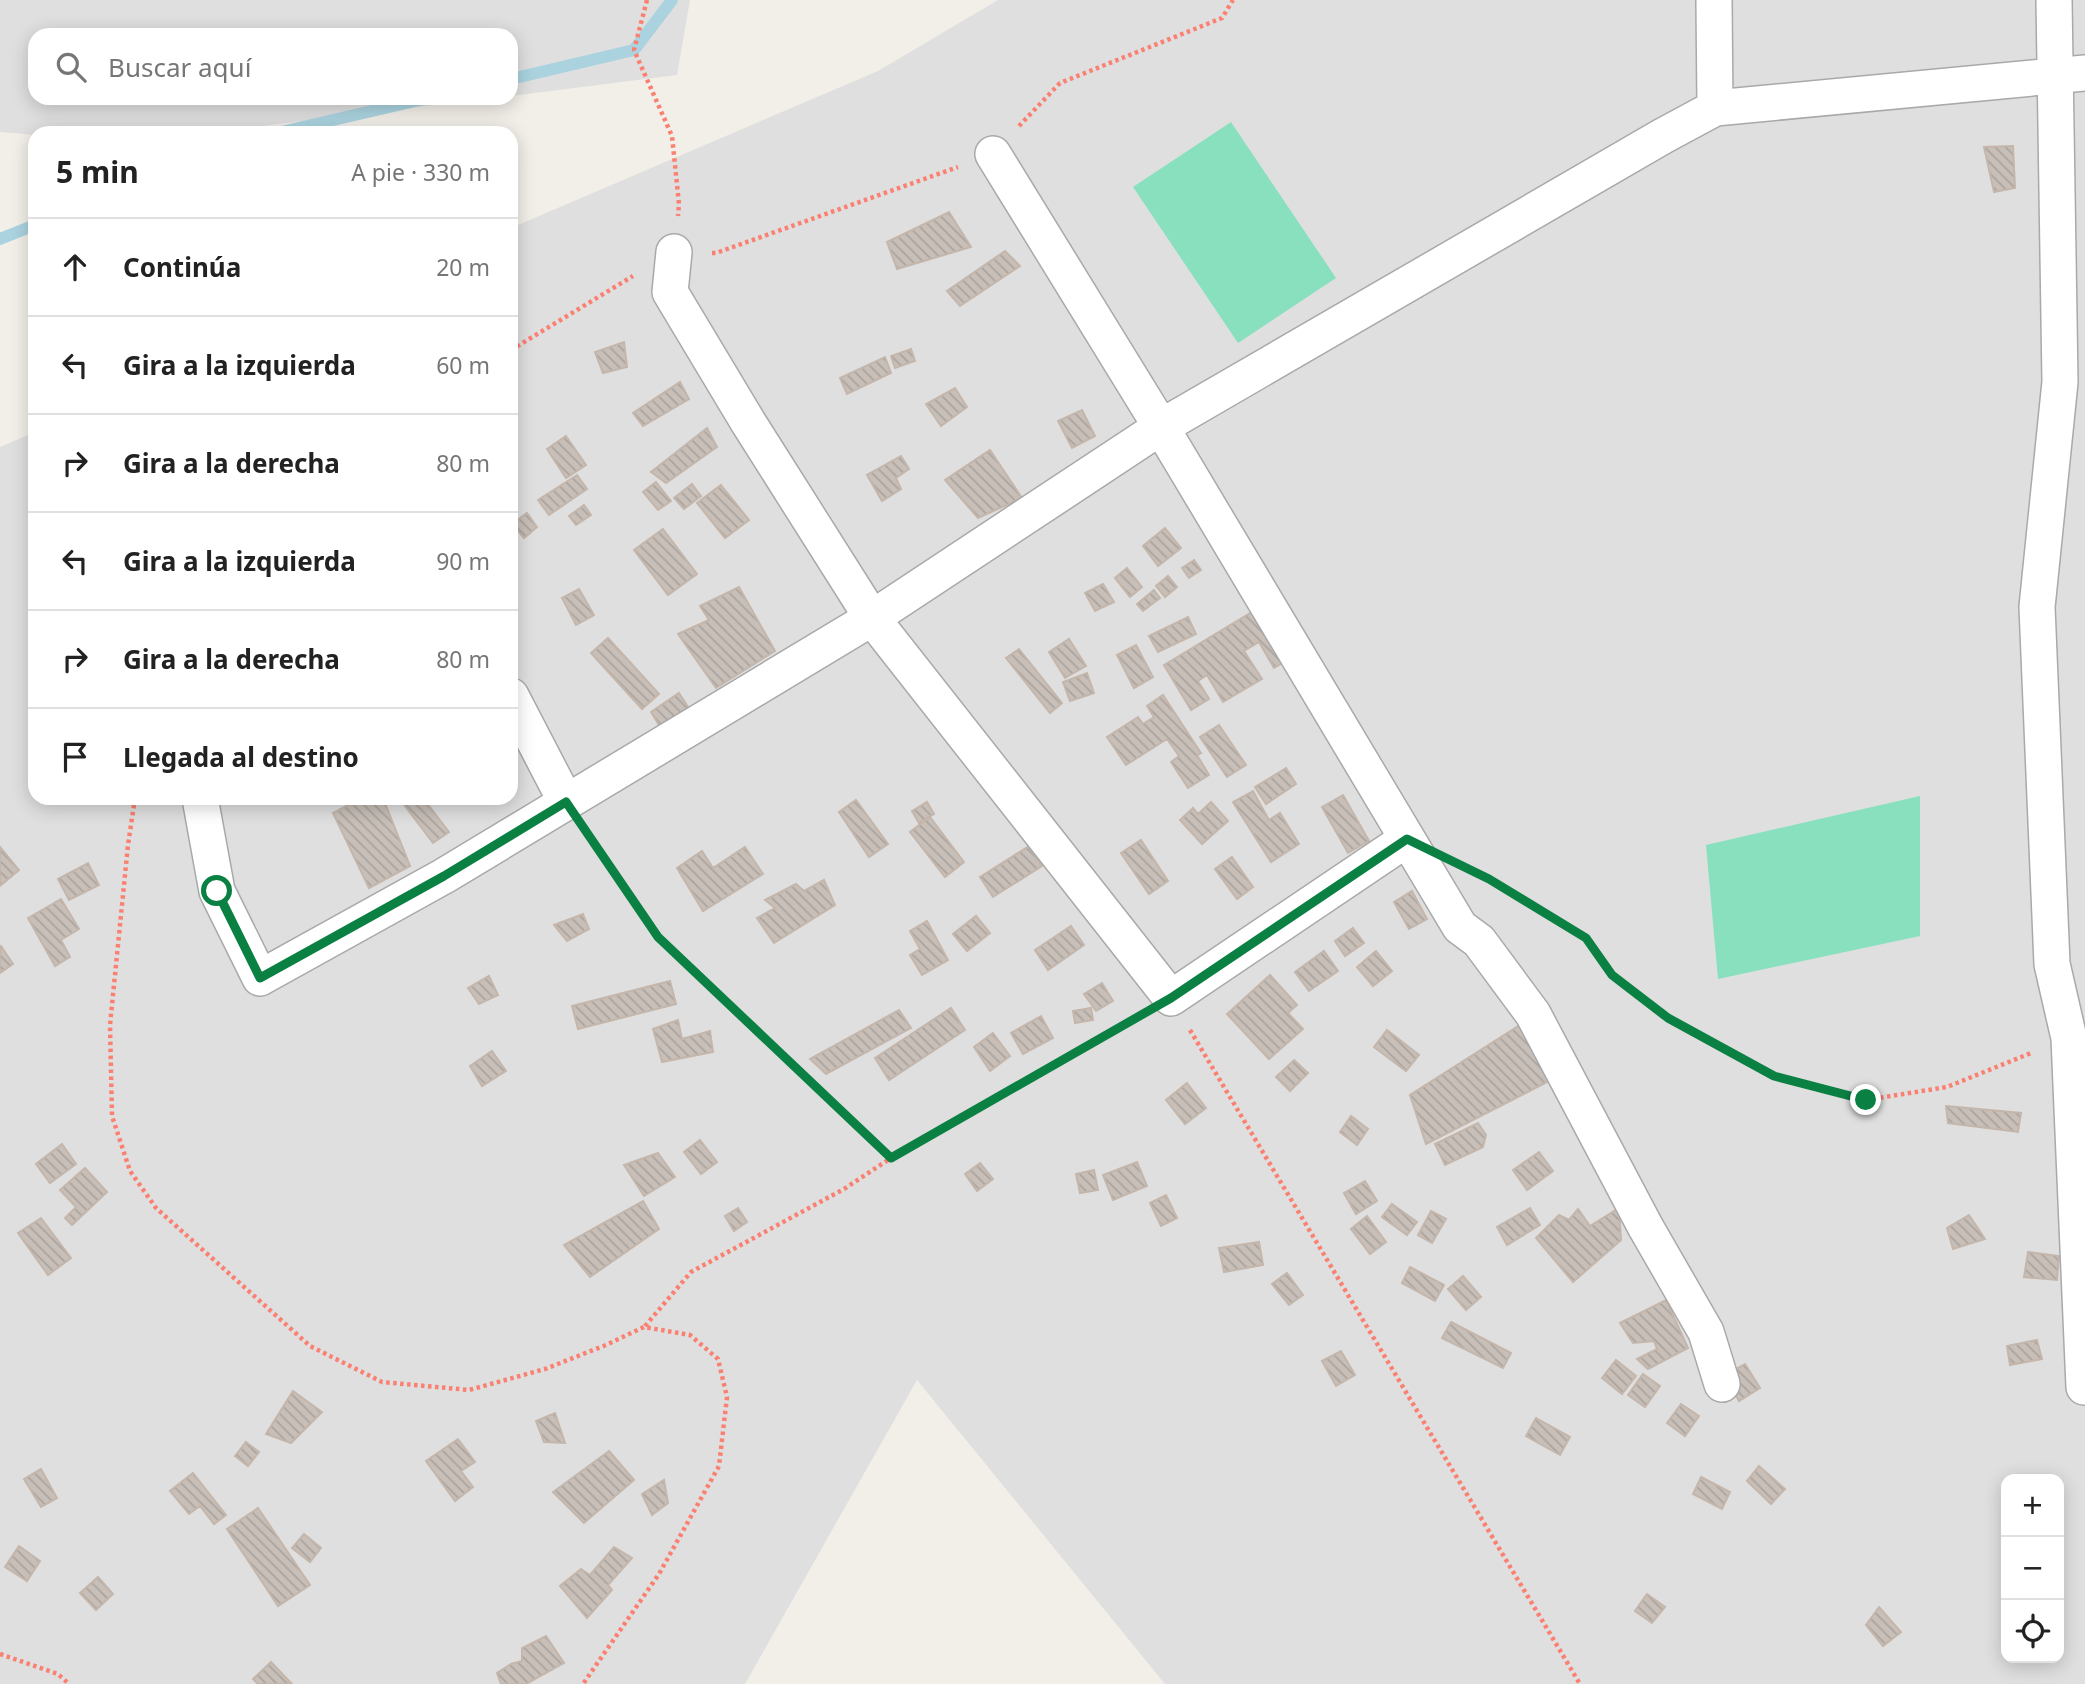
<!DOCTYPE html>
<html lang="es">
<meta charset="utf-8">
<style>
:root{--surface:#fff;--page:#f2f2f2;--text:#222;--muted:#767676;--line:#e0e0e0}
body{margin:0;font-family:"Noto Sans",sans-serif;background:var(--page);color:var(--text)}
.controls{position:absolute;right:21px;bottom:21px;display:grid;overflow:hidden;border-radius:14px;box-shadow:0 4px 18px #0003}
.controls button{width:63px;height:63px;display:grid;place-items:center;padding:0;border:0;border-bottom:2px solid var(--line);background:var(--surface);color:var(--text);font:35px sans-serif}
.stop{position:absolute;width:21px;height:21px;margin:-16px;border:5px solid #0b8043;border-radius:50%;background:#fff}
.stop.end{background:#0b8043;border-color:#fff;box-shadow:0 2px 7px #0008}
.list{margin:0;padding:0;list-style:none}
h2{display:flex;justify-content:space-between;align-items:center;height:91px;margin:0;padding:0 28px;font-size:30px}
h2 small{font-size:23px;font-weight:400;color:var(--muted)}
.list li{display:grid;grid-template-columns:46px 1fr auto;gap:21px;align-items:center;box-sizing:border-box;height:98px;padding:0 28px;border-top:2px solid var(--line)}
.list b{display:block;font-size:26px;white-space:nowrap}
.list em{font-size:23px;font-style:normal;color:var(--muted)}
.icon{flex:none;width:38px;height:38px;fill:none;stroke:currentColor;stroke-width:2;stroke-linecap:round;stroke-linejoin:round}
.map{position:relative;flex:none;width:2085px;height:1684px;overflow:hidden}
.search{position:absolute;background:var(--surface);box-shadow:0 4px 18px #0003;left:28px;top:28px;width:490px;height:77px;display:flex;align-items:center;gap:18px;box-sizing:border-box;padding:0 24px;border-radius:21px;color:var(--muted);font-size:26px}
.panel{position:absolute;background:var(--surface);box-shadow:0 4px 18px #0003;left:28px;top:126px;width:490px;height:679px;border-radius:21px}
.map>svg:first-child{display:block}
.residential{fill:#e0dfdf;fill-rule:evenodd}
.pitch{fill:#88e0be}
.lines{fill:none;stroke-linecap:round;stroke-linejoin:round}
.stream{stroke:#aad3df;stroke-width:12}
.building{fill:url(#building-back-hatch);stroke:#c4b6ab;stroke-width:2}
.street-casing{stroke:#a9a9a9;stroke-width:38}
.path{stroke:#fa8072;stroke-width:4.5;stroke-dasharray:3.5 3.5;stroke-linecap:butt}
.street{stroke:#fff;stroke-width:35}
.route{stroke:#0b8043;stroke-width:9}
</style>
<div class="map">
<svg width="2085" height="1684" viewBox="0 0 2085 1684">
<defs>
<pattern id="building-back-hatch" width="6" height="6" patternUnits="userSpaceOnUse" patternTransform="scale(1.75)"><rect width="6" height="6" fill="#c7bfb8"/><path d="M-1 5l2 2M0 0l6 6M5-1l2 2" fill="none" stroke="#aba49e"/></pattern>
</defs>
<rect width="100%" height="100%" fill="#f2efe9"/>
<path class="residential" d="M 0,0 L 690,0 L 677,75 L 511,96 L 511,35 L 35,35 L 35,98 L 491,98 L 205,133 L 35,133 L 35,135 L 0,132 Z
M 998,0 L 2085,0 L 2085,1684 L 1165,1684 L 917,1380 L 745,1684 L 0,1684 L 0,447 L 35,432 L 35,798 L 511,798 L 511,228 L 878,71 ZM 2006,1479 L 2059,1479 L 2059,1658 L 2006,1658 Z"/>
<path class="pitch" d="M 1231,122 L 1336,278 L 1238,343 L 1133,187 Z
M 1920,796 L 1920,936 L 1718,979 L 1706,845 Z"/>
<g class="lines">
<path class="stream" d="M 511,79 L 634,50 L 672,0
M 277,133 L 428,98
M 0,239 L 35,225"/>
</g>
<path class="building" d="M 2013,146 L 2015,188 L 1994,192 L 1984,147 Z
M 949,212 L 971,247 L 897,269 L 887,242 Z
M 1005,251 L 1020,266 L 960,306 L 947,291 Z
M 624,342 L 627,367 L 603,373 L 595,352 Z
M 911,349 L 915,361 L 895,368 L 891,356 Z
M 885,357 L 891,373 L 847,394 L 840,378 Z
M 680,382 L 689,399 L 643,426 L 633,413 Z
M 955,388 L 967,407 L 941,426 L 926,404 Z
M 1082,410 L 1095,436 L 1072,448 L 1058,421 Z
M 707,428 L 717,447 L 666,483 L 651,472 Z
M 566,436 L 586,465 L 566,478 L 547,449 Z
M 990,450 L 1022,498 L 978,518 L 945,480 Z
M 901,456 L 909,469 L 896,478 L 901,489 L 882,501 L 867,475 Z
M 577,475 L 587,489 L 549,515 L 538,500 Z
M 656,482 L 671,501 L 658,510 L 643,492 Z
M 692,484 L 701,496 L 684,509 L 674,498 Z
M 721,485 L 749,520 L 725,538 L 697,503 Z
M 584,505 L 591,515 L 576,525 L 569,516 Z
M 527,513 L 537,527 L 524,538 L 512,524 Z
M 1165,528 L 1181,548 L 1158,566 L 1143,546 Z
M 663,529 L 697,574 L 668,595 L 634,550 Z
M 1194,560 L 1201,570 L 1189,578 L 1182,568 Z
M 1127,568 L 1142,587 L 1130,597 L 1115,578 Z
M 1168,576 L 1177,587 L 1165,597 L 1156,586 Z
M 1103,584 L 1114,602 L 1095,611 L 1085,593 Z
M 739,587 L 775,651 L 716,688 L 678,634 L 709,620 L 700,606 Z
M 579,589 L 594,615 L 576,625 L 562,598 Z
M 1154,590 L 1160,598 L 1143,611 L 1137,604 Z
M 1260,607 L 1291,658 L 1274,668 L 1259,642 L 1244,651 L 1262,679 L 1223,702 L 1207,675 L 1198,681 L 1209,699 L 1191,710 L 1164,665 Z
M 1188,617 L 1196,634 L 1158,652 L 1149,636 Z
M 608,638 L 659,694 L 642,709 L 591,653 Z
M 1069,639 L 1086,666 L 1065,678 L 1049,652 Z
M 1136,645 L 1153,677 L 1134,688 L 1117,655 Z
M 1019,649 L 1062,703 L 1050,713 L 1006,658 Z
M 1087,673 L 1094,693 L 1070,701 L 1063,682 Z
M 679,693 L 694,716 L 665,735 L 651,712 Z
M 1163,695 L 1201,753 L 1197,755 L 1209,775 L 1188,788 L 1171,762 L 1179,756 L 1167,739 L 1126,765 L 1107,737 L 1138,717 L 1143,724 L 1154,717 L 1147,706 Z
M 1219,725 L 1246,765 L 1227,777 L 1200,737 Z
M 1286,768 L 1296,784 L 1266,804 L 1255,787 Z
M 1253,791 L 1269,820 L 1280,813 L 1299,844 L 1271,862 L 1233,802 Z
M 1343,795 L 1369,841 L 1348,853 L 1322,807 Z
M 362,798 L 383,798 L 410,866 L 369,888 L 333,813 Z
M 399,798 L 423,798 L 449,832 L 433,843 Z
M 856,800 L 888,844 L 869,857 L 839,812 Z
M 927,802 L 934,814 L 919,823 L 912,811 Z
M 1211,802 L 1228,821 L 1202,844 L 1180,820 L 1193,808 L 1198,814 Z
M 930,817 L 964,862 L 945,877 L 910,832 Z
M 1141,840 L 1168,881 L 1149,894 L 1121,853 Z
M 1029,846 L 1042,866 L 993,897 L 980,877 Z
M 0,847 L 19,870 L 0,886 Z
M 745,847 L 763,874 L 703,911 L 677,868 L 702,851 L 713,868 Z
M 1232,857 L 1253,887 L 1237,899 L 1215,869 Z
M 88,863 L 99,885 L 69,900 L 58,879 Z
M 824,880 L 835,905 L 774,943 L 757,918 L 775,908 L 765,900 L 796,884 L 804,891 Z
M 1412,891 L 1427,919 L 1409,929 L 1394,902 Z
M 61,899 L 79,929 L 61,940 L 70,957 L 55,966 L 28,918 Z
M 583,914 L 589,929 L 567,941 L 554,925 Z
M 976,916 L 990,933 L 967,951 L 953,934 Z
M 927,921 L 948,960 L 922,975 L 910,955 L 920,949 L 910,931 Z
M 1071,926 L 1084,945 L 1048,970 L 1035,950 Z
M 1353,928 L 1364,943 L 1345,956 L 1335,941 Z
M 1,946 L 13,964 L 0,973 L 0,947 Z
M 1324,951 L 1338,971 L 1309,991 L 1295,972 Z
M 1376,951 L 1392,971 L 1373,986 L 1357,967 Z
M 1270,975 L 1297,1005 L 1288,1013 L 1303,1029 L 1269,1059 L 1227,1014 Z
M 489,976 L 498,995 L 479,1004 L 468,988 Z
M 670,981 L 676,1004 L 578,1029 L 572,1006 Z
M 1102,983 L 1113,1001 L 1096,1011 L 1084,994 Z
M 951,1008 L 965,1030 L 889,1080 L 875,1058 Z
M 1091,1008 L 1093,1020 L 1075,1023 L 1073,1011 Z
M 899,1010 L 911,1028 L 826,1074 L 810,1059 Z
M 1041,1016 L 1053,1038 L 1023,1054 L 1011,1033 Z
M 678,1020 L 682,1039 L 710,1031 L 713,1052 L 662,1062 L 653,1029 Z
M 1520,1025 L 1549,1081 L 1426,1144 L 1410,1095 Z
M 1387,1030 L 1419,1055 L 1406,1071 L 1374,1047 Z
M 993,1033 L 1010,1056 L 990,1071 L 974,1047 Z
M 492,1051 L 506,1071 L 482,1086 L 470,1066 Z
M 1294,1060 L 1308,1073 L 1290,1091 L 1276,1077 Z
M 1187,1083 L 1206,1108 L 1185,1124 L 1166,1100 Z
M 1946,1106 L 2021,1113 L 2018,1132 L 1948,1123 Z
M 1351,1116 L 1368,1129 L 1357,1145 L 1340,1132 Z
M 1478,1123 L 1486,1135 L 1483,1147 L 1445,1165 L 1435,1144 Z
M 700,1140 L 717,1162 L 701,1174 L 684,1152 Z
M 62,1144 L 76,1164 L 50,1183 L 36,1164 Z
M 1539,1152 L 1553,1171 L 1527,1190 L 1513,1170 Z
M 658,1153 L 675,1177 L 644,1196 L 624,1165 Z
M 1137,1162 L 1147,1186 L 1113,1200 L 1103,1175 Z
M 980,1163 L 993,1179 L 977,1191 L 965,1174 Z
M 85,1168 L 107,1192 L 72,1225 L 65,1218 L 76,1207 L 60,1190 Z
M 1094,1170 L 1098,1190 L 1080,1193 L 1076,1174 Z
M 1365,1181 L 1377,1201 L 1356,1214 L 1344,1193 Z
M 1166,1195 L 1177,1218 L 1161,1226 L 1150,1203 Z
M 643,1201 L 659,1229 L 590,1277 L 564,1245 Z
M 1392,1204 L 1417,1222 L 1407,1235 L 1382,1217 Z
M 738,1208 L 747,1222 L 734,1231 L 725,1216 Z
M 1530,1208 L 1540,1225 L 1507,1245 L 1497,1227 Z
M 1619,1208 L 1621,1240 L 1573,1282 L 1536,1238 L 1559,1215 L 1569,1220 L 1578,1209 L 1590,1226 Z
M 1431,1211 L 1446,1219 L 1432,1243 L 1418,1235 Z
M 1969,1215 L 1985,1239 L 1953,1249 L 1947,1228 Z
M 1367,1216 L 1386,1242 L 1370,1254 L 1351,1229 Z
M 41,1218 L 71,1258 L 48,1275 L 18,1233 Z
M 1259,1242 L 1263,1265 L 1224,1272 L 1219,1248 Z
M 2028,1252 L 2059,1256 L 2057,1280 L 2024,1277 Z
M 1410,1267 L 1444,1285 L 1435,1301 L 1402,1283 Z
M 1287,1273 L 1303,1295 L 1289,1305 L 1272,1284 Z
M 1463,1276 L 1481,1297 L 1466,1310 L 1448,1289 Z
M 1666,1300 L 1688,1348 L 1648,1369 L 1637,1359 L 1657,1349 L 1654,1341 L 1633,1343 L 1620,1323 Z
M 1451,1322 L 1511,1353 L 1503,1368 L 1442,1338 Z
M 2037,1340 L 2042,1359 L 2010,1365 L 2007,1346 Z
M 1341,1351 L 1355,1375 L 1336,1386 L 1322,1361 Z
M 1616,1360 L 1636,1376 L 1622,1394 L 1602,1378 Z
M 1745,1364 L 1760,1388 L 1739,1401 L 1725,1375 Z
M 1643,1374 L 1660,1386 L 1645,1407 L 1628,1395 Z
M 293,1391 L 322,1412 L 291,1443 L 266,1434 Z
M 1681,1404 L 1699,1416 L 1685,1436 L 1667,1423 Z
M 555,1413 L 565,1443 L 544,1442 L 536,1421 Z
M 1536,1418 L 1570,1437 L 1560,1455 L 1526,1436 Z
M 458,1439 L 475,1462 L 461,1471 L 473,1487 L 455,1501 L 426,1461 Z
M 246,1442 L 259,1452 L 248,1466 L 235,1456 Z
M 609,1451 L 634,1480 L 584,1523 L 553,1492 Z
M 1759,1466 L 1785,1489 L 1771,1504 L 1747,1481 Z
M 41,1469 L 57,1498 L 41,1507 L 24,1479 Z
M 193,1473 L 226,1515 L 214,1524 L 200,1506 L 189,1514 L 170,1491 Z
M 1701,1477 L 1730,1492 L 1722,1509 L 1693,1494 Z
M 664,1480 L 668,1503 L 652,1515 L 642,1494 Z
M 258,1508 L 310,1585 L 278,1606 L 227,1529 Z
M 304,1534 L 321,1548 L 310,1562 L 292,1548 Z
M 19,1546 L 40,1561 L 27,1581 L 5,1567 Z
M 614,1547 L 632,1558 L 608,1585 L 612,1590 L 587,1618 L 560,1586 L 581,1569 L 590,1575 Z
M 98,1577 L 113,1594 L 96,1610 L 80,1593 Z
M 1647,1594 L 1665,1607 L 1652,1623 L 1635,1611 Z
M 1879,1607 L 1901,1632 L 1883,1646 L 1866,1625 Z
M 546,1636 L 564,1663 L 526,1684 L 501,1684 L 497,1673 L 511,1664 L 522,1661 L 522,1648 Z
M 271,1662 L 292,1684 L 258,1684 L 253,1679 Z"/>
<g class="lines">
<defs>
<path id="street" d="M 1714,0 L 1715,108
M 2054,0 L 2060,382 L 2037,607 L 2052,964 L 2069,1038 L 2084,1387
M 993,154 L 1161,427 L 1460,927 L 1479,941 L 1533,1014 L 1645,1226 L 1706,1332 L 1722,1384
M 674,252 L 670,292 L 748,422 L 872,618 L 1171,998 L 1407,839
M 511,696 L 566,802
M 200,798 L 217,891 L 260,978 L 444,876 L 872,618 L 1161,427 L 1663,136 L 1715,108 L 2085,73"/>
</defs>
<use href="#street" class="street-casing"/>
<path class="path" d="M 647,0 L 634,50 L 672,136 L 679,204 L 678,216
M 1019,126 L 1060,83 L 1222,18 L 1233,0
M 712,253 L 716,253 L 958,167
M 511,350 L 633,276
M 135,798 L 128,845 L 110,1025 L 112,1116 L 130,1171 L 156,1208 L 310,1346 L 382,1382 L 469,1390 L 545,1369 L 606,1345 L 644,1327 L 690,1335 L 718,1359 L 727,1397 L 719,1466 L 659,1574 L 583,1684
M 589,836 L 658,937 L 891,1158
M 1474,872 L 1586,938 L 1612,975 L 1668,1018 L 1774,1076 L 1866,1100 L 1947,1087 L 2031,1053
M 1190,1030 L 1580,1684
M 645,1326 L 691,1272 L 844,1189 L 891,1158 L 1138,1016
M 0,1654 L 58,1674 L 69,1684"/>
<use href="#street" class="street"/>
</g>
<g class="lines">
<path class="route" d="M 217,891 L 260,978 L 444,876 L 566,802 L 658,937 L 891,1158 L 1171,998 L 1407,839 L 1489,879 L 1586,938 L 1612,975 L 1668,1018 L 1774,1076 L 1866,1100"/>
</g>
</svg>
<div class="controls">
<button>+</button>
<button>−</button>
<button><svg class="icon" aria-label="locate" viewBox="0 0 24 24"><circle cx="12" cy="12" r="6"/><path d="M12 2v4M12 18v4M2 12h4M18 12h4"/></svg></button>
</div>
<div class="stop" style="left:217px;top:891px"></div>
<div class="stop end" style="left:1866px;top:1100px"></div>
<div class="search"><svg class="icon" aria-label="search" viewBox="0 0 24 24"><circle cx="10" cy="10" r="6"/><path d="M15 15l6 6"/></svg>Buscar aquí</div>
<section class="panel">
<h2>5 min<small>A pie · 330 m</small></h2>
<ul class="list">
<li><svg class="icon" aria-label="ahead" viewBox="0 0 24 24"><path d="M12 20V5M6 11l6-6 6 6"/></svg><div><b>Continúa</b></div><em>20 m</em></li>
<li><svg class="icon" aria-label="left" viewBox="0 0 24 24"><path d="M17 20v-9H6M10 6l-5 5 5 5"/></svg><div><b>Gira a la izquierda</b></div><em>60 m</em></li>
<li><svg class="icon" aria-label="right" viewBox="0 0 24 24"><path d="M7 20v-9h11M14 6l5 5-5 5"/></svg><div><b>Gira a la derecha</b></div><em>80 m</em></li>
<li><svg class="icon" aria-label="left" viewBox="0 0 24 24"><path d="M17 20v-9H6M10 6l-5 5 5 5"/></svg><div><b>Gira a la izquierda</b></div><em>90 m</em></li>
<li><svg class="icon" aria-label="right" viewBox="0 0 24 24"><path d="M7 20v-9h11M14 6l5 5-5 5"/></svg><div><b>Gira a la derecha</b></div><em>80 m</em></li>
<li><svg class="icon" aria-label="arrive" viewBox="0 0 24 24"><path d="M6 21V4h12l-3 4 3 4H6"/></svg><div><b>Llegada al destino</b></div></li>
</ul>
</section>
</div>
